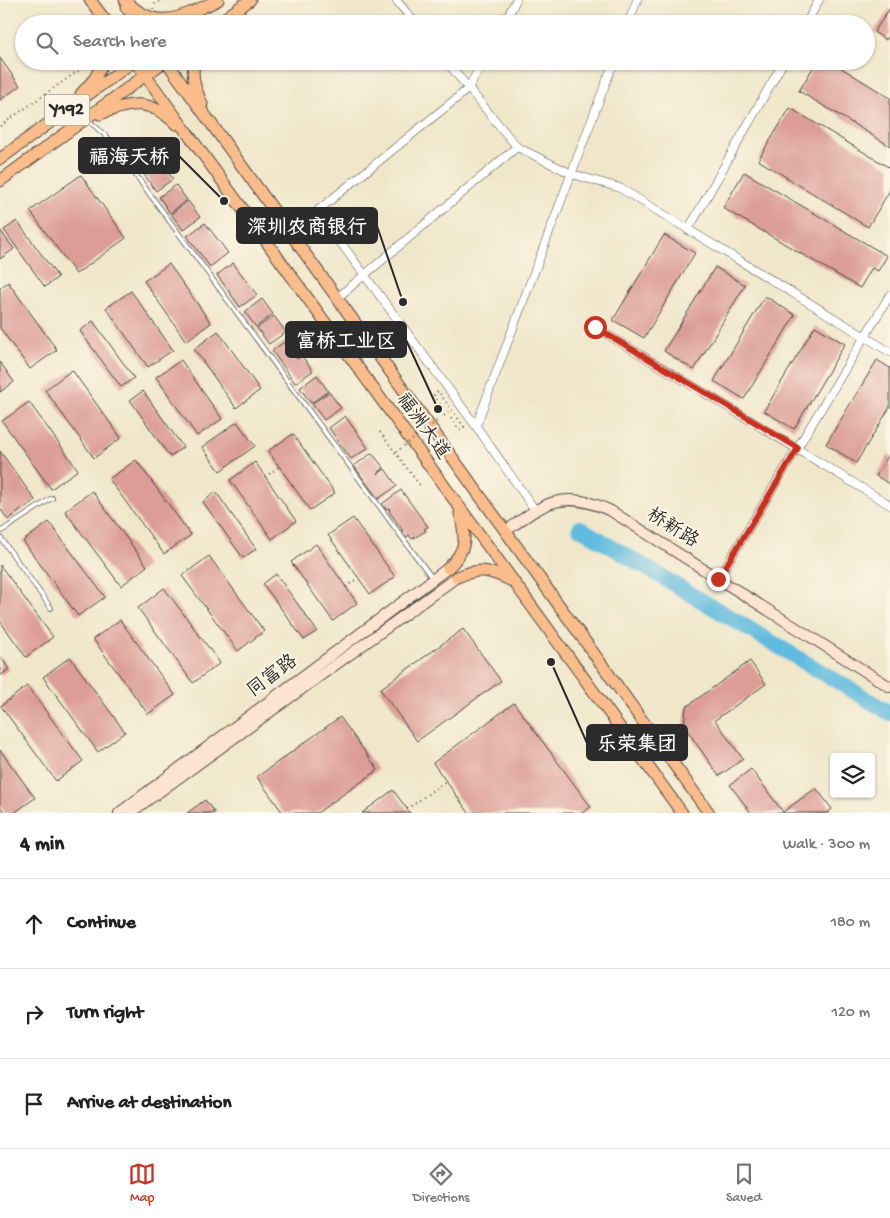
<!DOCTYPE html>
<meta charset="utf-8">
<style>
:root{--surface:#fff;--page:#f2f2f2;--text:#222;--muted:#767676;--line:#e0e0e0;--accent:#c8321e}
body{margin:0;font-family:"Gochi Hand","LXGW WenKai TC",sans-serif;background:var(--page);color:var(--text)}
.controls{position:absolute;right:15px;bottom:15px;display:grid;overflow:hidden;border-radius:5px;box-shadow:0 1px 4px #0004}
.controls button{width:45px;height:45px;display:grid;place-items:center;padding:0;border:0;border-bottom:1px solid var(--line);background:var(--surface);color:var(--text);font:25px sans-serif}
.stop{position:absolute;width:15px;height:15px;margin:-11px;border:4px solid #c8321e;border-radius:50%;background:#fff}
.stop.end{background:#c8321e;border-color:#fff;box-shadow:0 1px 5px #0008}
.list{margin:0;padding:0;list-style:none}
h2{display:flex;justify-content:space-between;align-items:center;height:65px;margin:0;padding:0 20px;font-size:21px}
h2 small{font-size:16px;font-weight:400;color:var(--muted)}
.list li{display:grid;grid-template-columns:32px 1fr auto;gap:15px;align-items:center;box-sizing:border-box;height:90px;padding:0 20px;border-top:1px solid var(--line)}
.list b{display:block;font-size:19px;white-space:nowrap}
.list em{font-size:16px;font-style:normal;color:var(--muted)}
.icon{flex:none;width:28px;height:28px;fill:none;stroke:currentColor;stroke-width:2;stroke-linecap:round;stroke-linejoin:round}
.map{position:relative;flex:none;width:890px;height:813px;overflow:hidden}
.search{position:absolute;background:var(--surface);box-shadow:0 1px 4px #0004;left:15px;right:15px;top:15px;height:55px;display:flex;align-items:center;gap:12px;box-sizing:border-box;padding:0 18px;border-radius:28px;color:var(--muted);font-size:19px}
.sheet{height:335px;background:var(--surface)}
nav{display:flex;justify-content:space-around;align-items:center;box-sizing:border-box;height:70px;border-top:1px solid var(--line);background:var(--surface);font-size:14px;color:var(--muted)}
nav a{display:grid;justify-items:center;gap:2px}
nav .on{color:var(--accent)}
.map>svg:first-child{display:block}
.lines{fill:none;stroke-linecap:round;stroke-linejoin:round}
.river{stroke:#61bbdf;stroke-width:16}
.building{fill:#db9d96}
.lane-casing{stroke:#494743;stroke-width:5.5}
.street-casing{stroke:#494743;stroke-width:9}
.secondary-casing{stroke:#494743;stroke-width:12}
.primary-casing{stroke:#494743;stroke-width:13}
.path{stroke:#494743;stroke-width:2;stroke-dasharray:1 4;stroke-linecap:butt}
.lane{stroke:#fff;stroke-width:4}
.street{stroke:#fff;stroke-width:8}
.secondary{stroke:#fde4d0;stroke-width:10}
.primary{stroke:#f9bc8a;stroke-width:11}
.path-bridge{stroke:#494743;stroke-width:2;stroke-dasharray:1 4;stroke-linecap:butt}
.route{stroke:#c8321e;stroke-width:6}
.labels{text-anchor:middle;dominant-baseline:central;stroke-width:4;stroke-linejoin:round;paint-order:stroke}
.shield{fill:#fcf5e5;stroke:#6a6863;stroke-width:1}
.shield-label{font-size:18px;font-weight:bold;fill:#2b2b2b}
.street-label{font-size:19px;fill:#2b2b2b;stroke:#fcf5e5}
.leader{fill:none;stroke:#2b2b2b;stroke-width:2}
.callout-dot{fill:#2b2b2b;stroke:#fcf5e5;stroke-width:2}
.callout{fill:#2b2b2b;stroke:#2b2b2b;stroke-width:2}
.callout-label{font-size:20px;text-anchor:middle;font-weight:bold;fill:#fff}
</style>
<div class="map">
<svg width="890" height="813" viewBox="0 0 890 813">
<rect width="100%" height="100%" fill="#fcf5e5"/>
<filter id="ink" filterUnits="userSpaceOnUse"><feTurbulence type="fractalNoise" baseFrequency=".02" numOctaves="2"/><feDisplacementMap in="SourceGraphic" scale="10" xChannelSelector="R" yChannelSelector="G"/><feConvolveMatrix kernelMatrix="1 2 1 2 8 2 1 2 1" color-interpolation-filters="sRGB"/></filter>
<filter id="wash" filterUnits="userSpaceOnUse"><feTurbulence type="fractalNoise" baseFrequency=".0096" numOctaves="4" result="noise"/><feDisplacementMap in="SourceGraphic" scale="20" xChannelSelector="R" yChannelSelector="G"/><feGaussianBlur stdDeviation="1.12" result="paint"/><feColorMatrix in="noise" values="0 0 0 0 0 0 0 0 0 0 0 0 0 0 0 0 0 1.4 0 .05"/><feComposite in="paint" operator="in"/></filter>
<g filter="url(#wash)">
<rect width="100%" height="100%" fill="#f0e7ca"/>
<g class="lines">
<path class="river" d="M 580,528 L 890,713"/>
</g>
<g id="blocks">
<path class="building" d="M 890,8 L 890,34 L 886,40 L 874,32 Z
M 0,58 L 20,86 L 0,100 Z
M 817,61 L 830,61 L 890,98 L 890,146 L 799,91 Z
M 790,108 L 890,168 L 890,190 L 868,227 L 758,160 Z
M 144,140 L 173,179 L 156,191 L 128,152 Z
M 744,172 L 887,256 L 878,271 L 872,268 L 860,288 L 723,208 Z
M 81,175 L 126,238 L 76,274 L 30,211 Z
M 176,185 L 187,200 L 170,213 L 159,197 Z
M 188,201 L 200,217 L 183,230 L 171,214 Z
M 17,221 L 58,277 L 45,287 L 4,230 Z
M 205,223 L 228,253 L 210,267 L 187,236 Z
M 0,230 L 14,249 L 0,259 Z
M 664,235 L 695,253 L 644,338 L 613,320 Z
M 233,263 L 257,295 L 240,307 L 217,275 Z
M 169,264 L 211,323 L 186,341 L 144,281 Z
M 715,267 L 745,285 L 694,370 L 664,351 Z
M 8,282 L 57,350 L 30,369 L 0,328 L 0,288 Z
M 131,291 L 173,350 L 148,367 L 106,308 Z
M 765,296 L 795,315 L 744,399 L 714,381 Z
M 262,299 L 273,314 L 256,327 L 245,312 Z
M 274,316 L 286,332 L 269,344 L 257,328 Z
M 93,321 L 134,378 L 121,387 L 80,331 Z
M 815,326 L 845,344 L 794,429 L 764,411 Z
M 218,331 L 260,390 L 236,408 L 194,349 Z
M 290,338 L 300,352 L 295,357 L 297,359 L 302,356 L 313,371 L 295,383 L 272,351 Z
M 181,360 L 222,419 L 197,436 L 156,377 Z
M 877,360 L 890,368 L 890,407 L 856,463 L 826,444 Z
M 0,362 L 14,382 L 0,392 Z
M 72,370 L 121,438 L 94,458 L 45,390 Z
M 317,375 L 328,391 L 311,403 L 300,388 Z
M 143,391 L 183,447 L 170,457 L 130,400 Z
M 329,392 L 341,408 L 324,420 L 312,404 Z
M 29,402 L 78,470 L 51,489 L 2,421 Z
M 345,416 L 368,448 L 351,459 L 329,428 Z
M 237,422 L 255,446 L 220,471 L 202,447 Z
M 293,434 L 335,493 L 310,510 L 268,451 Z
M 0,451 L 35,500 L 8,520 L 0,508 Z
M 372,453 L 384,468 L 378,473 L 378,474 L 385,469 L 397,486 L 378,499 L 354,466 Z
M 890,453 L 890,484 L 876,476 Z
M 136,460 L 191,535 L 164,554 L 109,479 Z
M 255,462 L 296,521 L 272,539 L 230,480 Z
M 401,490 L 428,527 L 424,529 L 426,531 L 412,539 L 409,535 L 407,537 L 389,511 L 390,510 L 389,508 L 386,509 L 382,504 Z
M 92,491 L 147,566 L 121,586 L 65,511 Z
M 216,492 L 256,549 L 243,558 L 203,502 Z
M 353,518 L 395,577 L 370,594 L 328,535 Z
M 49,522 L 105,597 L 78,616 L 23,541 Z
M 316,544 L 357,603 L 333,621 L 291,562 Z
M 209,556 L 264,631 L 238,651 L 182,576 Z
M 0,565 L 53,637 L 26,657 L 0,621 Z
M 276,574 L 317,631 L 304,640 L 263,584 Z
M 164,588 L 220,663 L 193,683 L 138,608 Z
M 120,620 L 175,695 L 148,714 L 93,639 Z
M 463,629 L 501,681 L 417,741 L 380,689 Z
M 0,656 L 9,669 L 0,676 Z
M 70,657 L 125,732 L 98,752 L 43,677 Z
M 750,661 L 766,684 L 715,720 L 743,759 L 719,776 L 684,726 L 686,707 Z
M 27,686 L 83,761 L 56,781 L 1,706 Z
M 514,703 L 591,807 L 582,813 L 469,813 L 433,763 Z
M 340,717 L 378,770 L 317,813 L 283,813 L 257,777 Z
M 0,750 L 35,798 L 14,813 L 5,813 L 0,806 Z
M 751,769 L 783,812 L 816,788 L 832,809 L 827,813 L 751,813 L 730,785 Z
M 393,790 L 410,813 L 362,813 Z
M 205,800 L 215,813 L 187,813 Z"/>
</g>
</g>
<g filter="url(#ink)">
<use href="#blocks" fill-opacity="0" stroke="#494743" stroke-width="1"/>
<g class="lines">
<defs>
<path id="lane" d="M 88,120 L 107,137 L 121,155 L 432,578
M 0,532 L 52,498
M 0,537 L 51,608"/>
<path id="street" d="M 396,0 L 416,24
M 504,24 L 516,0
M 628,24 L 637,0
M 806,24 L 819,0
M 446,61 L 517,147 L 572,174 L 620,188 L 890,352
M 318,212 L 476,426 L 535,510
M 688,230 L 784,61
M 290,233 L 468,89 L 483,61
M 337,298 L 517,147
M 595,327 L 890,505
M 476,426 L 614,61
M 718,579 L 890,295"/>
<path id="secondary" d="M 506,531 C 545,502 563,489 611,511 L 890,687
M 119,813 L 448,568
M 130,813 L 457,577"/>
<path id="primary" d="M 90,0 L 108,24
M 125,0 C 157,33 182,17 218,0
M 126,7 L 139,24
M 217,24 L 250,0
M 135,61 L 682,813
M 166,61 L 709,813
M 195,61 C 190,76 196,90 202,104
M 81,94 L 95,78 L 104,61
M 100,114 C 133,102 149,98 176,124
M 0,159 L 134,61
M 0,181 L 165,61
M 448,568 C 468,549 466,538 460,513
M 457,577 C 480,567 489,570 512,581"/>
</defs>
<use href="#lane" class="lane-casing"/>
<use href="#street" class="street-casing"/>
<use href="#secondary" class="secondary-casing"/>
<use href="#primary" class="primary-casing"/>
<path class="path" d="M 153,9 L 156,2 L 170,0
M 0,126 L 78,71 L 87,61
M 443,408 L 434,395 L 438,391 L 464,427 L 459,430 L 450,417
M 380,432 L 422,488
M 265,477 L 279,467
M 346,587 L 358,578
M 407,809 L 446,781"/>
<use href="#lane" class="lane"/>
<use href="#street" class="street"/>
<use href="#secondary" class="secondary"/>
<use href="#primary" class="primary"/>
<path class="path-bridge" d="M 396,452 L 452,410"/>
</g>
</g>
<g class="lines" filter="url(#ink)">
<path class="route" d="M 595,327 L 798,448 L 718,579"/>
</g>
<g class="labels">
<rect class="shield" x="44.5" y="94.5" width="45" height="31" rx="4"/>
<g class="shield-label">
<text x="67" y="110">Y192</text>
</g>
<g class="street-label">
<text transform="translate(422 427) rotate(54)">福洲大道</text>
<text transform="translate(672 529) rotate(32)">桥新路</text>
<text transform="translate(273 677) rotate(-37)">同富路</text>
</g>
</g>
<path class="leader" d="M224 201L179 156M403 302L377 226M438 409L406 340M551 662L587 743"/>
<g class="callout-dot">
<circle cx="224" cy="201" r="5"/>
<circle cx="403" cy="302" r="5"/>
<circle cx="438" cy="409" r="5"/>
<circle cx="551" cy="662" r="5"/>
</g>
<g class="callout">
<rect x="79" y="138" width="100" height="35" rx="5"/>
<rect x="237" y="208" width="140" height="35" rx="5"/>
<rect x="286" y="322" width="120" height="35" rx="5"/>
<rect x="587" y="725" width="100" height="35" rx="5"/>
</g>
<g class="callout-label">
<text x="129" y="163">福海天桥</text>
<text x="307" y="233">深圳农商银行</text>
<text x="346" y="347">富桥工业区</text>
<text x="637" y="750">乐荣集团</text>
</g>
</svg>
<div class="controls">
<button><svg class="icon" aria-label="layers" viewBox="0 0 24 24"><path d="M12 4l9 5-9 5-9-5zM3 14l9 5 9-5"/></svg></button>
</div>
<div class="stop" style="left:595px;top:327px"></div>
<div class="stop end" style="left:718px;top:579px"></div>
<div class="search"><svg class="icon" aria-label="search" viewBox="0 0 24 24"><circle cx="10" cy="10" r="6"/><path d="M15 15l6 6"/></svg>Search here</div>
</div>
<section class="sheet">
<h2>4 min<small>Walk · 300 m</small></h2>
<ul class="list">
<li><svg class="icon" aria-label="ahead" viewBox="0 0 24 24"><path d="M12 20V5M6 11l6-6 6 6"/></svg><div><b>Continue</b></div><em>180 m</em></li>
<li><svg class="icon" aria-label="right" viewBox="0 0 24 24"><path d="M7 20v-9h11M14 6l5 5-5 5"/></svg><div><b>Turn right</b></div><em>120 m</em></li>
<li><svg class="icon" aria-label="arrive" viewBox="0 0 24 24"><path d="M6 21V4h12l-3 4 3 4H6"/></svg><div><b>Arrive at destination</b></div></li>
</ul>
</section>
<nav>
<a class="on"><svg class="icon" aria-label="map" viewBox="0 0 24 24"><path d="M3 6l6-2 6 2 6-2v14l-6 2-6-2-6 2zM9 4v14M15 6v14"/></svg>Map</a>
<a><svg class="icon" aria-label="directions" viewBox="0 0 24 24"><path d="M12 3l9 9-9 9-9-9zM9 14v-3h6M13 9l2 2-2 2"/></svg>Directions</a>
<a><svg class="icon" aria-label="saved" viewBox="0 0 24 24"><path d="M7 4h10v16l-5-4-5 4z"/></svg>Saved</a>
</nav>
